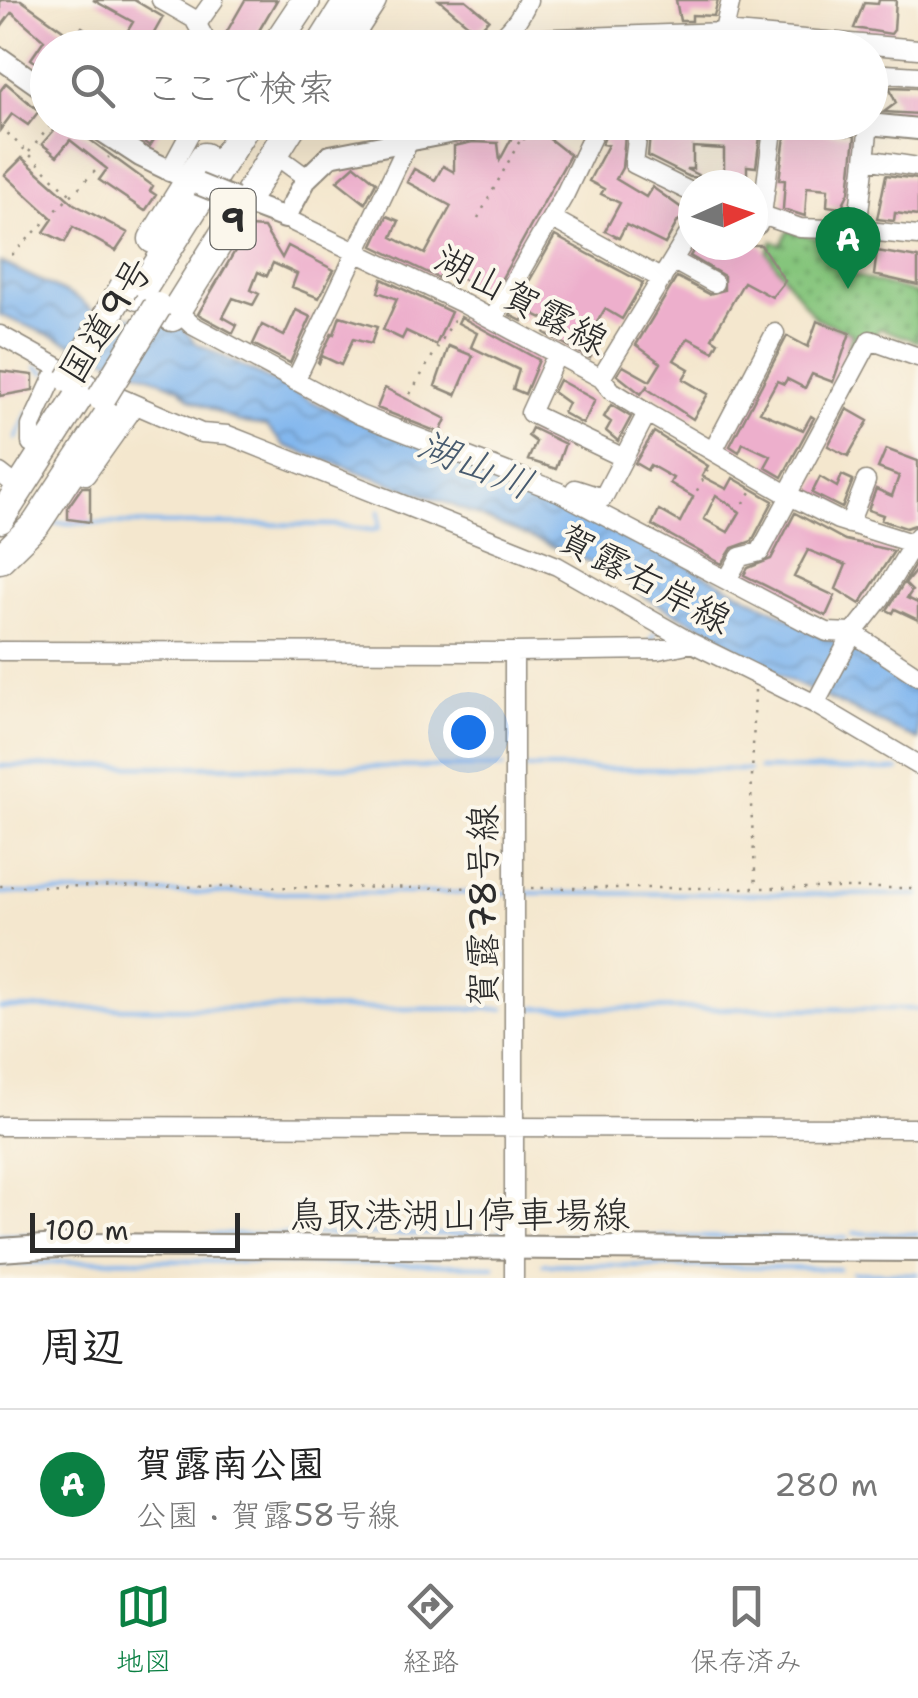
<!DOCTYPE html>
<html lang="ja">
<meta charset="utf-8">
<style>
:root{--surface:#fff;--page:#f6f6f6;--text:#222;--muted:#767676;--line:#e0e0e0;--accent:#0b8043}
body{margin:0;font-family:"Shantell Sans","Klee One",sans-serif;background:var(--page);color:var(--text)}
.compass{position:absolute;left:678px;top:170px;width:90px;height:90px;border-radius:50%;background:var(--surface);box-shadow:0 10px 40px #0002;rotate:87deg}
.scale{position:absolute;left:30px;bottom:25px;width:210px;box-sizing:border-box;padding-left:10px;border:5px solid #2b2b2b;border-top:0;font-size:28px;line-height:35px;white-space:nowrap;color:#2b2b2b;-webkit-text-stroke:8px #fbf7ec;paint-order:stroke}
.you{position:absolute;left:468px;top:732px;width:35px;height:35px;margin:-25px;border:8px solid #fff;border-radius:50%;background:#1a73e8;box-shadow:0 0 0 15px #1a73e833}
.badge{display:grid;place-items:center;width:65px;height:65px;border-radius:50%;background:var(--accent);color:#fff;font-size:32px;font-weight:700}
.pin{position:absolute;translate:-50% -82px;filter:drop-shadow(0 2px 5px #0008)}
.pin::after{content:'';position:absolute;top:52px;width:35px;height:30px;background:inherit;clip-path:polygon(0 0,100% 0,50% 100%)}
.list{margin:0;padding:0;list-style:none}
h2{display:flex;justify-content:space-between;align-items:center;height:130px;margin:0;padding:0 40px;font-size:42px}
h2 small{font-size:32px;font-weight:400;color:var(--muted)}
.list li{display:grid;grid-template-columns:65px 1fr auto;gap:30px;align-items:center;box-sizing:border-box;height:150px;padding:0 40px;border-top:2px solid var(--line)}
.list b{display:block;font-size:38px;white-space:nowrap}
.list p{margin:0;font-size:32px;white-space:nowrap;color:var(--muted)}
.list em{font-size:32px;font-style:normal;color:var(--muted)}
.icon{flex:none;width:55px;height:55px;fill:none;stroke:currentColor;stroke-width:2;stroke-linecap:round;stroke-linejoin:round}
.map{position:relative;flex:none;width:918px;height:1278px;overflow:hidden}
.search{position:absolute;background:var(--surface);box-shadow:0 10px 40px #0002;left:30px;right:30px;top:30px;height:110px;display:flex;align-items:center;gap:25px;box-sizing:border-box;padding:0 35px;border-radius:55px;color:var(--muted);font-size:38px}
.sheet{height:280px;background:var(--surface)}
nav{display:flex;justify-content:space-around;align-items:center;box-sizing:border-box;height:140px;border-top:2px solid var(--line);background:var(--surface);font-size:28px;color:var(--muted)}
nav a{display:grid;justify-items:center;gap:5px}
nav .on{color:var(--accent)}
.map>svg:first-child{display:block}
.park{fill:url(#park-dots);stroke:#587854;stroke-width:2.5}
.water{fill:url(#water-waves);stroke:#55708c;stroke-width:2.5}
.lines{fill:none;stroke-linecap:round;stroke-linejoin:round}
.stream{stroke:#7fb5ee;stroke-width:4}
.building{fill:#edafcc;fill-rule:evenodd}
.minor-casing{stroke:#90897c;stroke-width:21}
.tertiary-casing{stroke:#90897c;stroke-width:24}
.secondary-casing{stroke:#90897c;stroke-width:26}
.trunk-casing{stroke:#90897c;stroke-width:31}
.path{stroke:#90897c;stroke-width:2.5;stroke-dasharray:2.5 8;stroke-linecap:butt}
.minor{stroke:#fff;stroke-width:18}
.tertiary{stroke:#fff;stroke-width:20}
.secondary{stroke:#fff;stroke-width:22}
.trunk{stroke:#fff;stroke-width:28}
.tertiary-bridge-casing{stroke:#90897c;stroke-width:24;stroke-linecap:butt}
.trunk-bridge-casing{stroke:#90897c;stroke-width:31;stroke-linecap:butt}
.tertiary-bridge{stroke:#fff;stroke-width:20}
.trunk-bridge{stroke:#fff;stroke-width:28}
.labels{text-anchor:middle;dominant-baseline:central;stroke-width:8;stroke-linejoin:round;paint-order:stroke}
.shield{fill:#fbf7ec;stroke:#696865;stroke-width:2.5}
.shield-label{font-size:35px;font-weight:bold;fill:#2b2b2b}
.street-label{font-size:38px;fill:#2b2b2b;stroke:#fbf7ec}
.water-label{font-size:40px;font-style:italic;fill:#485b6f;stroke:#fbf7ec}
</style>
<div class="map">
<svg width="918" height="1278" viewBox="0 0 918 1278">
<defs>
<pattern id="park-dots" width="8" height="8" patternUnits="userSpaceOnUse" patternTransform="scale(2.5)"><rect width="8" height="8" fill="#85c57c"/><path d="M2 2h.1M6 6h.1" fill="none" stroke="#6da066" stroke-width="1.8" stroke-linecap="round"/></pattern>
<pattern id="water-waves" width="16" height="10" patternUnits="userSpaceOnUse" patternTransform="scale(2.5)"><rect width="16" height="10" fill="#7fb5ee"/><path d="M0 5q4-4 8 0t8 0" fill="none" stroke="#6893c1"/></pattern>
</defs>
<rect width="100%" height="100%" fill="#fbf7ec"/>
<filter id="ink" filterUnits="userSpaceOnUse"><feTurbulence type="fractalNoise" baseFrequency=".01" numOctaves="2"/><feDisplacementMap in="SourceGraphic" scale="20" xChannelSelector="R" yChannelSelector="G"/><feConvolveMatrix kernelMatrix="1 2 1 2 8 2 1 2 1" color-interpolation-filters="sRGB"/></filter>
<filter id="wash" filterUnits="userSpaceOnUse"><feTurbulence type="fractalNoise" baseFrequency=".0048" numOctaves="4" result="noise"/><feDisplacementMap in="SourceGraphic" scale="40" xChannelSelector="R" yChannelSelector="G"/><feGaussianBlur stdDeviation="2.25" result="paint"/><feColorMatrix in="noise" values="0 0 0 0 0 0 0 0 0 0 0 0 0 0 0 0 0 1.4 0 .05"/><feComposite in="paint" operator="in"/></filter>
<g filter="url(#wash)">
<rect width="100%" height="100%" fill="#f4e7ce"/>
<path class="park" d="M 788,230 L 823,240 L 825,235 L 850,234 L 846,273 L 918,294 L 918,342 L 880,328 L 858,355 L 847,350 L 852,333 L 815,318 L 767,253 L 772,241 L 781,245 Z"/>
<path class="water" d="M 0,262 L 79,299 L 93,311 L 177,323 L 196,343 L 322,406 L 586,514 L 877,663 L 918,688 L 918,740 L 788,680 L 705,628 L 646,598 L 623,579 L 576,556 L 447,503 L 285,446 L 266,426 L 239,422 L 190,399 L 179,388 L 0,315 Z"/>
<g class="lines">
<path class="stream" d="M 37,367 L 46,373
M 16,439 L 28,412
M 52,523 L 333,525 L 373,530 L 379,528 L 379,511
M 650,642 L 655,633
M 0,766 L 503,767
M 520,768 L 749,770
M 759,769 L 898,770
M 0,893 L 510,893
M 520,893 L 918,895
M 0,1008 L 504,1009
M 521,1008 L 918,1009
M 854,1233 L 918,1234
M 0,1235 L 494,1234 L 504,1229 L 505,1209
M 529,1236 L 847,1238
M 0,1264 L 123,1260 L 494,1266
M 543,1264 L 839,1269
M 853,1273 L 918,1274"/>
</g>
<g id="blocks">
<path class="building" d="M 0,0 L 21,0 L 74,38 L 82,27 L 114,48 L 48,48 L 42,67 L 31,59 L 44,40 L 12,12 L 0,28 Z
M 93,0 L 134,0 L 163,17 L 154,33 L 180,48 L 152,48 L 127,32 L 133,22 Z
M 245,0 L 277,0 L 257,34 L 261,36 L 255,48 L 228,48 L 221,42 Z
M 439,0 L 466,0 L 489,19 L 477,32 Z
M 676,0 L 718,0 L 714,16 L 692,15 L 692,21 L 680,21 Z
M 879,0 L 896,0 L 894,30 L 891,34 L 854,28 L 864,3 L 878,4 Z
M 6,83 L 39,111 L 28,125 L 12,114 L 0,130 L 0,91 Z
M 889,87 L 918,88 L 918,114 L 884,112 L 896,103 Z
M 54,122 L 78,131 L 153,186 L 150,191 L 156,195 L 145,211 L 99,180 L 107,169 L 70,140 L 57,156 L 42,144 L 56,128 Z
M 114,122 L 158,122 L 160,130 L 150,146 Z
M 611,122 L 626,124 L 622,168 L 616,179 L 646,197 L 652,187 L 690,214 L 678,221 L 665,244 L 626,225 L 619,238 L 605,231 L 620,203 L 601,194 L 604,189 L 589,181 L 608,145 L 602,144 Z
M 651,124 L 747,132 L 761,129 L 756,167 L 747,166 L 747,177 L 724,176 L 724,149 L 693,147 L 693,169 L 686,169 L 704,178 L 690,177 L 648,156 Z
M 786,129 L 855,136 L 849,192 L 841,208 L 827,206 L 828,189 L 807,187 L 805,216 L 783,209 L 785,180 L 779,180 Z
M 515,132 L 524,139 L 533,133 L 547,137 L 570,155 L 492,296 L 444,268 L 439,278 L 373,246 L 387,216 L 399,221 L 392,237 L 425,254 L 451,206 L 407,182 L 414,169 L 435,180 L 443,166 L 454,172 L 454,146 L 473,142 L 498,143 L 500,160 Z
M 22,158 L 74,204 L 128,233 L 116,251 L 73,227 L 65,242 L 44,232 L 53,219 L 5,175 Z
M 355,165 L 376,182 L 365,203 L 337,181 Z
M 886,175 L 918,179 L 918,216 L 895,213 L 894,221 L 877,219 Z
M 249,227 L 264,228 L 282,258 L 288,246 L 334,270 L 319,298 L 292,287 L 297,274 L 273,263 L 267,276 L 258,272 L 251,290 L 259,294 L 253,305 L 233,298 L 223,317 L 237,325 L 233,333 L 198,314 Z
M 555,236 L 643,283 L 622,319 L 605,309 L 588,337 L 599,343 L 590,358 L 545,333 L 551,322 L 528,311 L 522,321 L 510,315 Z
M 697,245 L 761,245 L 785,281 L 772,297 L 744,282 L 712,338 L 718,342 L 713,351 L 688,338 L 674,360 L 689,369 L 683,379 L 708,394 L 693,419 L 646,388 L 648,385 L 641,394 L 617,375 L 623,366 L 650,381 L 661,363 L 636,345 L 677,277 L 709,294 L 724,290 L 724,276 L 690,256 Z
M 877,251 L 918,258 L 918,285 L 874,275 Z
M 382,279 L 451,312 L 436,345 L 406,331 L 402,339 L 383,330 L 397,299 L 378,292 Z
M 296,310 L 311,317 L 290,363 L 253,344 L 262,325 L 284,336 Z
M 340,316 L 377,327 L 371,344 L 353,339 L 341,365 L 322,356 L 319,363 L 318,362 L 332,333 L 334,334 Z
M 461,317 L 539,360 L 525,394 L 513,389 L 519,370 L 471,347 L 477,333 L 458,323 Z
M 817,321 L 850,333 L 833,382 L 812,374 L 805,388 L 787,379 L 784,384 L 777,381 L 760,412 L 803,430 L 811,416 L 814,418 L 782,477 L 765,467 L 771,456 L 743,443 L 739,452 L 730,446 L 787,336 L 808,347 Z
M 449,346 L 473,356 L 456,395 L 435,386 Z
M 0,371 L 33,375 L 33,390 L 0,396 Z
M 559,380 L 595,400 L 583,424 L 563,413 L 568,403 L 553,392 Z
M 385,388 L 446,419 L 440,433 L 377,408 Z
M 611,405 L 631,417 L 618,441 L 606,431 L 611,422 L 604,417 Z
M 847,409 L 868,421 L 848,456 L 828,446 Z
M 532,428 L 565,444 L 556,469 L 528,460 L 536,442 L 528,436 Z
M 654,432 L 708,466 L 702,476 L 727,489 L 733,478 L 773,501 L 752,541 L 732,548 L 722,564 L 652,525 L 659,510 L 680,522 L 693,497 L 670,483 L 673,478 L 650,465 L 647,470 L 635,463 ZM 716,495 L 740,512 L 728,532 L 704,519 Z
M 886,449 L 918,461 L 918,524 L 906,528 L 881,520 L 883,515 L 868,510 L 876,489 L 892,496 L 899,476 L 878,468 Z
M 842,475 L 853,480 L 842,508 L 812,493 L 820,477 L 837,487 Z
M 82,487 L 90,487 L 90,522 L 68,519 L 68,507 Z
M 795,513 L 845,540 L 894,551 L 860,604 L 836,589 L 846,565 L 808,550 L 794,577 L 835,596 L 826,616 L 744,575 L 748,568 L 771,559 Z
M 918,560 L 918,568 L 905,584 L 912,591 L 907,598 L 918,603 L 918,620 L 895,609 L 893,613 L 887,610 Z"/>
</g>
</g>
<g filter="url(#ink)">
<use href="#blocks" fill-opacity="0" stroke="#90897c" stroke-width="2.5"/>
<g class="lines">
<defs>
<path id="minor" d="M 161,0 L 194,19 L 210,48
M 197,24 L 214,0
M 499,40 L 724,32 L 918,49
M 485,48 C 506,37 519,22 528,0
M 720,48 L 731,0
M 870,73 L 918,76
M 639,122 L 634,164 L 693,193
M 869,124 L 857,230 L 918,236
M 274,154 L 307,178
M 865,159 L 918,167
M 169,172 L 196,122
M 762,215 L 800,228 L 857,230
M 285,218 L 464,304 L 601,378 L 612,391 L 647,413 L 790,496 L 838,520 L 918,545
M 551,218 L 662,279
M 753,223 L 758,225 L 762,215 L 774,122
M 674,261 L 714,283
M 176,310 L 192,325 L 360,415 L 559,492 L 804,621 L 827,632 L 853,633 L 918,676
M 493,319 L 565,194 L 599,122
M 0,335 L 81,380
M 557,354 L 530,413 L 624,458
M 601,378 L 693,227
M 295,381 L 418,122
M 109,393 L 201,433 L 228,435 L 557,566 L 692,643 L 815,704 L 918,765
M 31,443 L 31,426 L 57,370
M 713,451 L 775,333
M 73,469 L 86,475 L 135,406
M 0,473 L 9,480
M 575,489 L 603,498 L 647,413
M 787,495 L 870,340 L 918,357
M 849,524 L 866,481
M 728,578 L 740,557 L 760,552 L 790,496
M 0,651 L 514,652
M 815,704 L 853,633 L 880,599 L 918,536
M 0,1126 L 918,1128
M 514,1278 L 514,652 L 658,650 L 692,643"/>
<path id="tertiary" d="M 0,58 L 48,92
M 88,122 L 140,156 L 198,184
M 849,122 L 918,129
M 235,199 L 285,218 L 307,178 L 330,156 L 505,122"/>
<path id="secondary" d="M 0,1250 L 73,1245 L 918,1250"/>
<path id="trunk" d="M 274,48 L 306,0
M 319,48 L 349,0
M 341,48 L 372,0
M 153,239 L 204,157
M 138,296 L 248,122
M 172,317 L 294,122
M 0,519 L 85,387
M 0,559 L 36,524 L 116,403"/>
</defs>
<use href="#minor" class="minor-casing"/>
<use href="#tertiary" class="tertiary-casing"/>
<use href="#secondary" class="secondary-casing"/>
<use href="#trunk" class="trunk-casing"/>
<path class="path" d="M 0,126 L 71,195
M 29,152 L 53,122
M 478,218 L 530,122
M 12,255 L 109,157
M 467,287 L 479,266
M 410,394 L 455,318
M 692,500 L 710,466
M 738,512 L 751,492
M 755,690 L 751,805 L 756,887
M 0,886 L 498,888
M 531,888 L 918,888"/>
<use href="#minor" class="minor"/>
<use href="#tertiary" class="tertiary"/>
<use href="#secondary" class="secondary"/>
<use href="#trunk" class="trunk"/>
<defs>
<path id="tertiary-bridge" d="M 198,184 L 235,199"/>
<path id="trunk-bridge" d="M 70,379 L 124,287
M 102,397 L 157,307"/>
</defs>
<use href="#tertiary-bridge" class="tertiary-bridge-casing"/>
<use href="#trunk-bridge" class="trunk-bridge-casing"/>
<use href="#tertiary-bridge" class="tertiary-bridge"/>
<use href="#trunk-bridge" class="trunk-bridge"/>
</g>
</g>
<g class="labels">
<rect class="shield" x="210.5" y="189" width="45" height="60" rx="8"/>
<g class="shield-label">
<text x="233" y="219">9</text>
</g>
<g class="street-label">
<text transform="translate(522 299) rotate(28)">湖山賀露線</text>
<text transform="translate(105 320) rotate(-58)">国道9号</text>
<text transform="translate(645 578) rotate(28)">賀露右岸線</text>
<text transform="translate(482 906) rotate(-90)">賀露78号線</text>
<text x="459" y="1214">鳥取港湖山停車場線</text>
</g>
<g class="water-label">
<text transform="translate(476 464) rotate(22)">湖山川</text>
</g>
</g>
</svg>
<svg class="compass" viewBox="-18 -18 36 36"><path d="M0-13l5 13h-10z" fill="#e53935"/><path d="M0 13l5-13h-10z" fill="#767676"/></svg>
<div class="scale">100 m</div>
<div class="you"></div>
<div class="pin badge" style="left:848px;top:289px">A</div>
<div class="search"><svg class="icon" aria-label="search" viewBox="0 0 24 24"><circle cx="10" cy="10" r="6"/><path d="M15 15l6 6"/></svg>ここで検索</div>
</div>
<section class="sheet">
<h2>周辺<small></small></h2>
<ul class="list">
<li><span class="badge">A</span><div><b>賀露南公園</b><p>公園 · 賀露58号線</p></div><em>280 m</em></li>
</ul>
</section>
<nav>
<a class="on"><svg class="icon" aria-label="map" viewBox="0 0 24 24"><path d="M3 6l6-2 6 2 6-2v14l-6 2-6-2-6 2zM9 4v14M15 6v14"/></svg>地図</a>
<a><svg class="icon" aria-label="directions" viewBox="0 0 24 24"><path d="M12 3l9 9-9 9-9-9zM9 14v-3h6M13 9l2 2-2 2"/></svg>経路</a>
<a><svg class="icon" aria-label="saved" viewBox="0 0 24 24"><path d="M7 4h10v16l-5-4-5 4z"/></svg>保存済み</a>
</nav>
